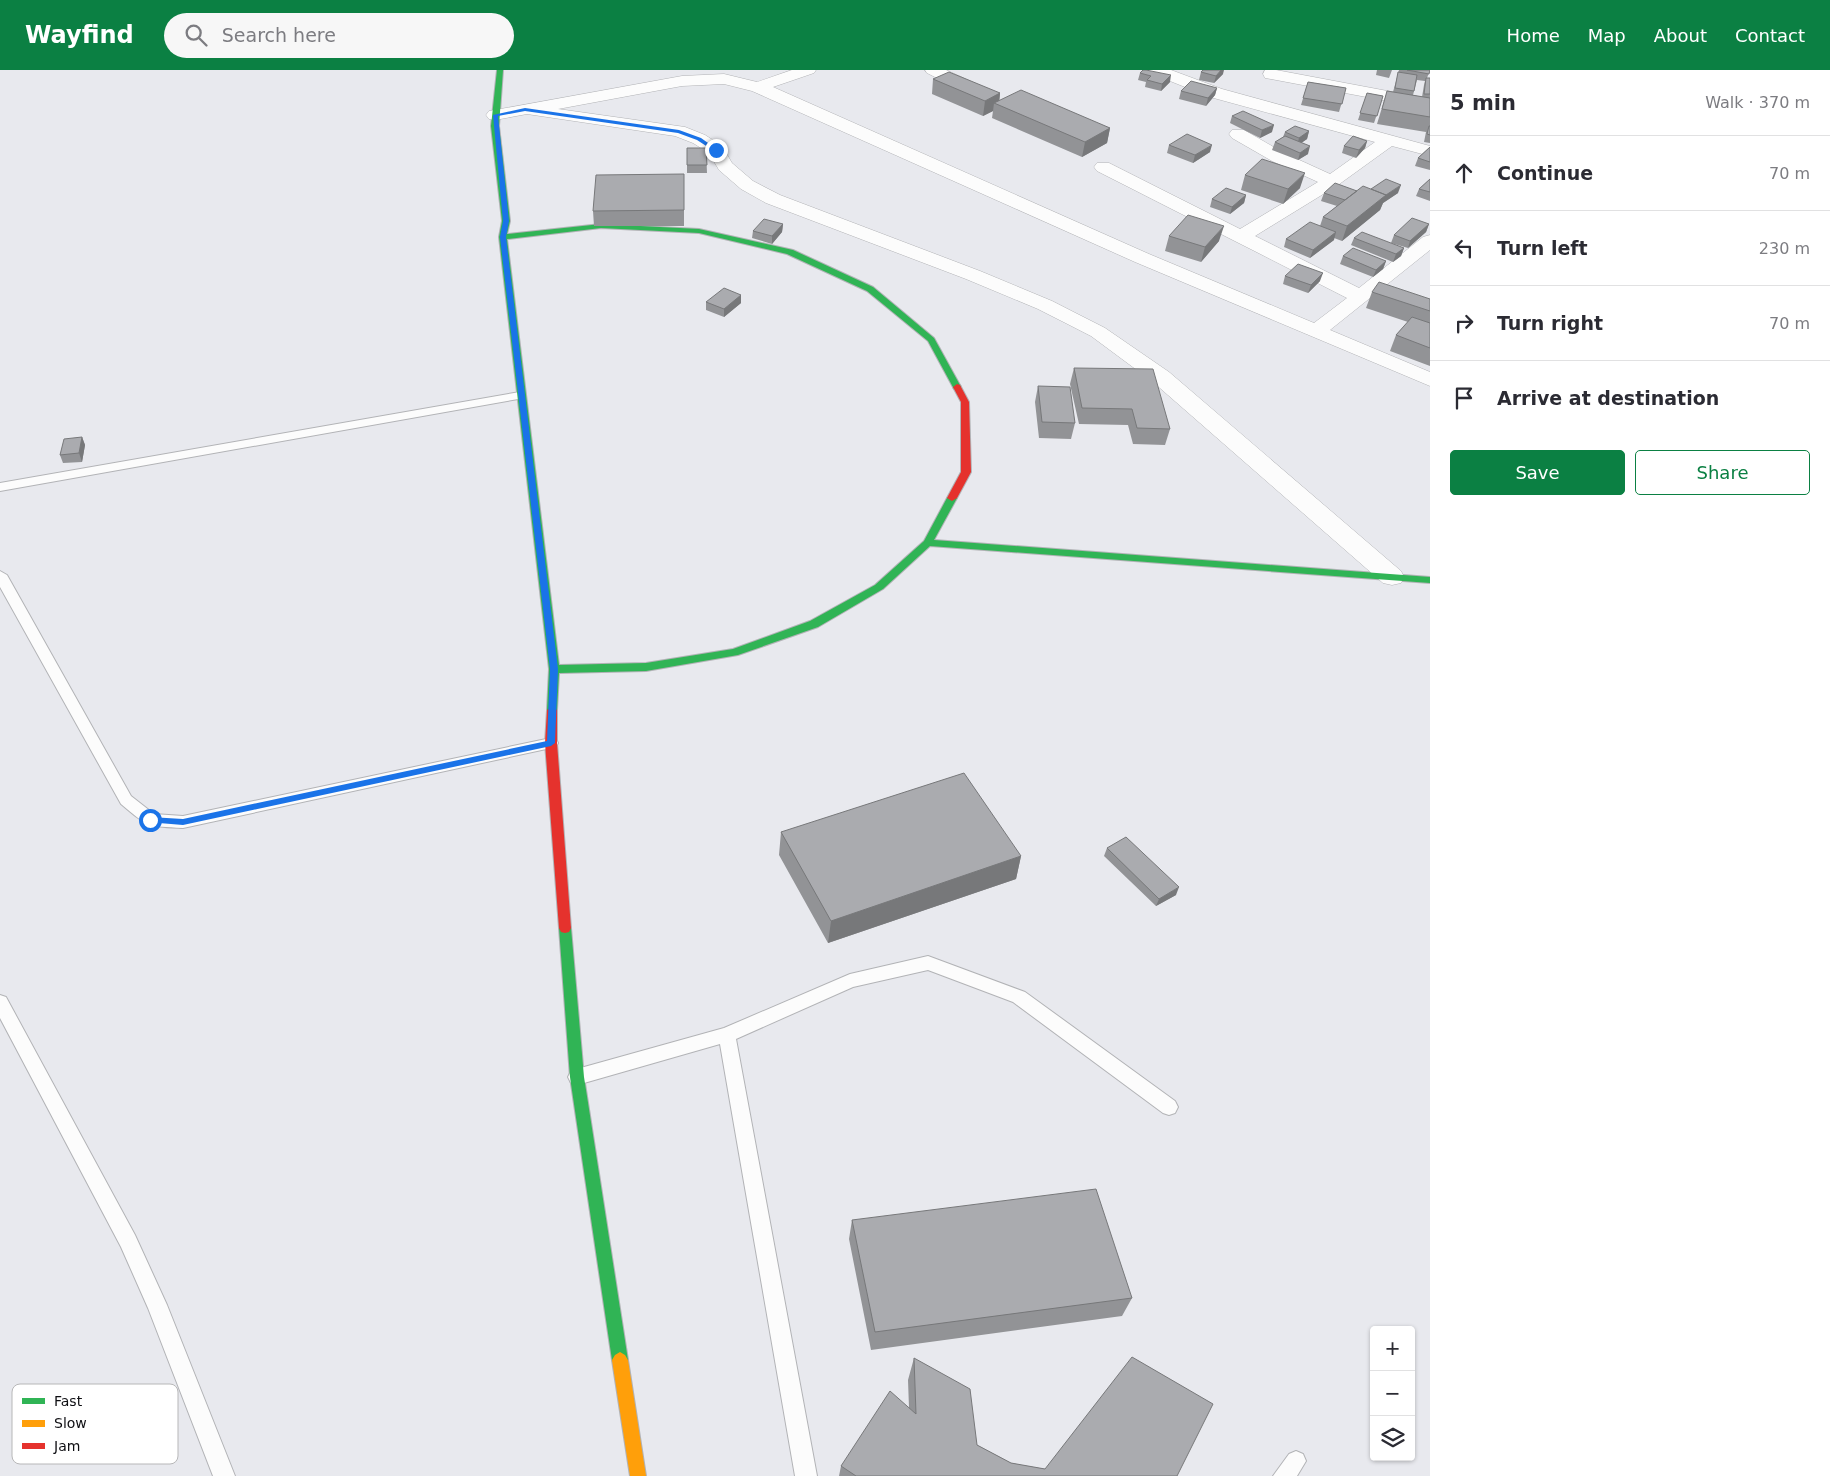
<!DOCTYPE html>
<meta charset="utf-8">
<style>
:root{--surface:#fff;--page:#f7f7f7;--text:#2b2b33;--muted:#7c7c81;--line:#e1e1e2;--accent:#0b8043}
body{margin:0;font-family:"DejaVu Sans",sans-serif;background:var(--page);color:var(--text)}
.controls{position:absolute;right:15px;bottom:15px;display:grid;overflow:hidden;border-radius:5px;box-shadow:0 1px 4px #0004}
.controls button{width:45px;height:45px;display:grid;place-items:center;padding:0;border:0;border-bottom:1px solid var(--line);background:var(--surface);color:var(--text);font:25px sans-serif}
.stop{position:absolute;width:15px;height:15px;margin:-11px;border:4px solid #1a73e8;border-radius:50%;background:#fff}
.stop.end{background:#1a73e8;border-color:#fff;box-shadow:0 1px 5px #0008}
.list{margin:0;padding:0;list-style:none}
h2{display:flex;justify-content:space-between;align-items:center;height:65px;margin:0;padding:0 20px;font-size:21px}
h2 small{font-size:16px;font-weight:400;color:var(--muted)}
.list li{display:grid;grid-template-columns:32px 1fr auto;gap:15px;align-items:center;box-sizing:border-box;height:75px;padding:0 20px;border-top:1px solid var(--line)}
.list b{display:block;font-size:19px;white-space:nowrap}
.list em{font-size:16px;font-style:normal;color:var(--muted)}
.actions{display:flex;gap:10px;padding:15px 20px}
.actions a{flex:1;padding:11px 0;border:1px solid var(--accent);border-radius:5px;text-align:center;font-size:18px;color:var(--accent)}
.actions .main{background:var(--accent);color:#fff}
.icon{flex:none;width:28px;height:28px;fill:none;stroke:currentColor;stroke-width:2;stroke-linecap:round;stroke-linejoin:round}
.map{position:relative;flex:none;width:1430px;height:1406px;overflow:hidden}
header{display:flex;align-items:center;gap:30px;box-sizing:border-box;height:70px;padding:0 25px;background:var(--accent);color:#fff}
header strong{font-size:24px}
nav{display:flex;gap:28px;margin-inline-start:auto;font-size:18px}
.search{width:350px;height:45px;background:var(--page);display:flex;align-items:center;gap:12px;box-sizing:border-box;padding:0 18px;border-radius:28px;color:var(--muted);font-size:19px}
main{display:flex}
aside{flex:1;background:var(--surface)}
.map>svg:first-child{display:block}
.lines{fill:none;stroke-linecap:round;stroke-linejoin:round}
.lane-casing{stroke:#b2b3b6;stroke-width:2}
.street-casing{stroke:#b2b3b6;stroke-width:1}
.fast-casing{stroke:#b2b3b6;stroke-width:2}
.slow-casing{stroke:#b2b3b6;stroke-width:2}
.jam-casing{stroke:#b2b3b6;stroke-width:2}
.lane{fill:#fcfcfc;fill-rule:evenodd}
.street{fill:#fcfcfc;fill-rule:evenodd}
.fast{fill:#30b455;fill-rule:evenodd}
.slow{fill:#ff9f0a;fill-rule:evenodd}
.jam{fill:#e5322d;fill-rule:evenodd}
.wall{fill:#929396;fill-rule:evenodd}
.shaded-wall{fill:#77787a}
.building{fill:#aaabaf;stroke:#77787a}
.route{fill:#1a73e8}
.key{fill:#fff;stroke:#b7b7b8;stroke-width:1}
.key-label{font-size:14px;fill:#0e0e12}
</style>
<header>
<strong>Wayfind</strong>
<div class="search"><svg class="icon" aria-label="search" viewBox="0 0 24 24"><circle cx="10" cy="10" r="6"/><path d="M15 15l6 6"/></svg>Search here</div>
<nav><a>Home</a><a>Map</a><a>About</a><a>Contact</a></nav>
</header>
<main>
<div class="map">
<svg width="1430" height="1406" viewBox="0 0 1430 1406">
<rect width="100%" height="100%" fill="#e8e9ee"/>
<g class="lines">
<defs>
<path id="lane" d="M 520,322 L 526,326 L 524,328 L 0,421 L 0,413 Z
M 0,501 L 7,505 L 131,726 L 154,744 L 183,746 L 551,668 L 556,669 L 558,673 L 556,677 L 551,678 L 183,758 C 147,756 148,757 121,734 L 0,517 Z
M 928,886 L 1025,922 L 1175,1031 L 1178,1037 L 1175,1043 L 1169,1045 L 1163,1043 L 1013,932 L 928,900 L 853,917 L 736,969 L 817,1406 L 795,1406 L 720,974 L 577,1015 L 571,1013 L 568,1007 L 571,1001 L 577,999 L 724,958 L 850,904 Z
M 0,925 L 6,927 L 135,1165 L 167,1235 L 235,1406 L 213,1406 L 148,1238 L 121,1177 L 0,948 Z
M 1296,1381 L 1303,1384 L 1306,1391 L 1297,1406 L 1273,1406 L 1289,1384 Z"/>
<path id="street" d="M 792,0 L 816,0 L 814,3 L 773,17 L 1149,184 L 1314,253 L 1347,228 L 1097,101 L 1094,97 L 1097,93 L 1109,93 L 1240,159 L 1318,112 L 1272,91 L 1232,68 L 1229,64 L 1232,60 L 1244,60 L 1284,83 L 1330,104 L 1375,72 L 1210,27 L 1150,3 L 1148,0 L 1171,0 L 1222,19 L 1430,76 L 1430,86 L 1392,76 L 1338,115 L 1255,166 L 1359,218 L 1423,167 L 1430,165 L 1430,180 L 1330,260 L 1430,302 L 1430,316 L 1135,192 L 752,21 L 724,14 L 682,16 L 558,39 L 685,57 L 705,65 L 722,76 L 732,93 L 753,111 L 780,125 L 980,201 L 1052,231 L 1105,258 L 1169,302 L 1401,501 L 1404,507 L 1401,513 L 1392,515 L 1383,513 L 1153,312 L 1091,266 L 1038,239 L 966,209 L 766,133 L 741,119 L 719,100 L 709,83 L 693,73 L 675,66 L 527,44 L 495,50 L 489,49 L 486,45 L 489,41 L 495,40 L 682,6 L 724,4 L 757,12 Z
M 925,0 L 946,0 L 983,17 L 985,21 L 983,25 L 971,25 L 927,3 Z
M 1265,0 L 1276,0 L 1430,29 L 1430,39 L 1271,9 L 1265,8 L 1263,4 Z"/>
<path id="fast" d="M 497,0 L 503,0 L 499,56 L 510,151 L 507,164 L 601,154 L 699,159 L 793,180 L 873,217 L 934,268 L 961,317 L 960,319 L 954,319 L 928,271 L 867,221 L 787,184 L 699,163 L 601,158 L 507,169 L 559,595 L 646,593 L 733,579 L 810,551 L 875,515 L 924,471 L 947,428 L 952,425 L 957,428 L 934,470 L 1430,507 L 1430,513 L 930,476 L 883,519 L 818,557 L 738,585 L 646,601 L 559,603 L 557,640 L 556,643 L 548,643 L 547,640 L 549,599 L 499,167 L 502,151 L 491,56 Z
M 565,853 L 569,854 L 571,858 L 584,1007 L 628,1290 L 625,1295 L 620,1298 L 615,1295 L 612,1290 L 570,1007 L 559,858 L 561,854 Z"/>
<path id="slow" d="M 620,1282 L 625,1285 L 628,1290 L 646,1406 L 630,1406 L 612,1290 L 615,1285 Z"/>
<path id="jam" d="M 957,314 L 960,315 L 969,332 L 971,402 L 957,428 L 952,431 L 947,428 L 961,402 L 961,332 L 953,317 Z
M 552,636 L 557,640 L 557,673 L 571,858 L 569,862 L 565,863 L 561,862 L 559,858 L 545,673 L 547,640 Z"/>
</defs>
<use href="#lane" class="lane-casing"/>
<use href="#street" class="street-casing"/>
<use href="#fast" class="fast-casing"/>
<use href="#slow" class="slow-casing"/>
<use href="#jam" class="jam-casing"/>
<use href="#lane" class="lane"/>
<use href="#street" class="street"/>
<use href="#fast" class="fast"/>
<use href="#slow" class="slow"/>
<use href="#jam" class="jam"/>
</g>
<path class="wall" d="M 1143,0 L 1170,12 L 1161,21 L 1145,17 L 1146,12 L 1138,10 L 1140,3 Z
M 1377,0 L 1392,0 L 1389,8 L 1376,5 Z
M 1399,0 L 1430,0 L 1427,8 L 1430,8 L 1430,73 L 1424,72 L 1426,62 L 1377,54 L 1387,21 L 1393,22 ZM 1417,10 L 1425,11 L 1424,15 L 1422,27 L 1413,25 Z
M 1201,2 L 1223,4 L 1214,13 L 1199,10 Z
M 933,9 L 1000,23 L 999,31 L 1110,58 L 1107,73 L 1082,87 L 992,48 L 993,41 L 983,46 L 932,24 Z
M 1308,12 L 1346,18 L 1339,42 L 1301,35 Z
M 1217,18 L 1215,25 L 1206,36 L 1179,29 L 1181,21 Z
M 1367,23 L 1383,26 L 1374,53 L 1358,50 Z
M 1232,46 L 1272,62 L 1260,68 L 1230,53 Z
M 1309,61 L 1307,69 L 1301,73 L 1308,84 L 1298,90 L 1272,80 L 1275,72 L 1283,67 L 1285,62 Z
M 1367,71 L 1365,78 L 1356,88 L 1342,83 L 1344,76 Z
M 1169,75 L 1210,82 L 1193,93 L 1167,83 Z
M 1430,77 L 1430,100 L 1415,96 L 1418,88 Z
M 687,78 L 706,78 L 707,103 L 687,103 Z
M 684,104 L 684,156 L 594,156 L 593,141 Z
M 1245,105 L 1300,118 L 1283,134 L 1241,120 Z
M 1430,109 L 1430,131 L 1416,126 L 1419,119 Z
M 1371,119 L 1398,123 L 1383,133 L 1380,140 L 1342,171 L 1334,168 L 1334,170 L 1310,188 L 1284,177 L 1286,169 L 1320,156 L 1323,147 L 1337,136 L 1321,131 L 1324,123 L 1357,121 Z
M 1246,125 L 1244,133 L 1230,144 L 1210,137 L 1212,129 Z
M 783,154 L 782,162 L 772,174 L 752,168 L 753,161 Z
M 1429,154 L 1426,162 L 1408,178 L 1391,173 L 1394,165 Z
M 1169,166 L 1219,171 L 1201,192 L 1165,181 Z
M 1354,168 L 1404,178 L 1401,186 L 1393,192 L 1351,175 Z
M 1343,186 L 1386,191 L 1383,199 L 1373,207 L 1340,194 Z
M 1285,206 L 1320,211 L 1308,223 L 1283,214 Z
M 1372,222 L 1430,229 L 1430,296 L 1390,281 L 1396,265 L 1408,252 L 1366,238 Z
M 741,225 L 741,233 L 724,247 L 706,240 L 706,232 Z
M 1074,298 L 1170,359 L 1165,375 L 1133,374 L 1128,355 L 1079,354 L 1070,314 Z
M 1038,316 L 1075,353 L 1071,369 L 1039,368 L 1035,332 Z
M 82,367 L 85,375 L 82,392 L 63,393 L 60,385 Z
M 781,762 L 1021,786 L 1016,809 L 828,873 L 779,785 Z
M 1107,778 L 1176,825 L 1156,836 L 1104,786 Z
M 852,1150 L 1132,1228 L 1122,1246 L 871,1280 L 849,1169 Z
M 914,1288 L 977,1375 L 1011,1393 L 1045,1399 L 1177,1406 L 839,1406 L 841,1396 L 909,1338 L 908,1310 Z"/>
<path class="shaded-wall" d="M 1221,0 L 1224,0 L 1223,4 L 1214,13 L 1216,6 Z
M 1171,5 L 1170,12 L 1161,21 L 1162,14 Z
M 1217,18 L 1215,25 L 1206,36 L 1208,28 Z
M 1000,23 L 999,35 L 994,33 L 993,41 L 983,46 L 985,31 Z
M 1274,55 L 1272,62 L 1260,68 L 1262,60 Z
M 1110,58 L 1107,73 L 1082,87 L 1085,72 Z
M 1309,61 L 1307,69 L 1297,76 L 1299,68 Z
M 1367,71 L 1365,78 L 1356,88 L 1359,80 Z
M 1212,75 L 1210,82 L 1193,93 L 1195,85 Z
M 1310,76 L 1308,84 L 1298,90 L 1300,83 Z
M 1305,103 L 1300,118 L 1283,134 L 1288,119 Z
M 1401,115 L 1398,123 L 1383,133 L 1380,140 L 1342,171 L 1347,156 L 1386,125 Z
M 1246,125 L 1244,133 L 1230,144 L 1232,137 Z
M 783,154 L 782,162 L 772,174 L 772,166 Z
M 1429,154 L 1426,162 L 1408,178 L 1410,171 Z
M 1224,156 L 1219,171 L 1201,192 L 1205,177 Z
M 1336,162 L 1334,170 L 1310,188 L 1313,180 Z
M 1404,178 L 1401,186 L 1393,192 L 1396,184 Z
M 1386,191 L 1383,199 L 1373,207 L 1376,200 Z
M 1323,203 L 1320,211 L 1308,223 L 1311,215 Z
M 741,225 L 741,233 L 724,247 L 724,239 Z
M 82,367 L 85,375 L 82,392 L 79,383 Z
M 1021,786 L 1016,809 L 828,873 L 831,851 Z
M 1179,817 L 1176,825 L 1156,836 L 1159,829 Z"/>
<path class="building" d="M 1143,0 L 1146,0 L 1171,5 L 1162,14 L 1147,10 L 1151,6 L 1140,3 Z
M 1203,0 L 1221,0 L 1216,6 L 1201,2 Z
M 1407,0 L 1430,0 L 1429,4 Z
M 949,2 L 1000,23 L 985,31 L 933,9 Z
M 1398,2 L 1417,5 L 1414,21 L 1395,18 Z
M 1426,8 L 1430,8 L 1430,24 L 1424,24 Z
M 1191,11 L 1217,18 L 1208,28 L 1181,21 Z
M 1308,12 L 1346,18 L 1342,34 L 1303,28 Z
M 1021,20 L 1110,58 L 1085,72 L 994,33 Z
M 1387,21 L 1430,28 L 1430,47 L 1382,39 Z
M 1367,23 L 1383,26 L 1377,46 L 1360,43 Z
M 1243,41 L 1274,55 L 1262,60 L 1232,46 Z
M 1295,56 L 1309,61 L 1299,68 L 1285,62 Z
M 1429,56 L 1430,56 L 1430,65 L 1427,64 Z
M 1187,64 L 1212,75 L 1195,85 L 1169,75 Z
M 1285,66 L 1310,76 L 1300,83 L 1275,72 Z
M 1353,66 L 1367,71 L 1359,80 L 1344,76 Z
M 1430,77 L 1430,92 L 1418,88 Z
M 687,78 L 706,78 L 707,95 L 687,95 Z
M 1262,89 L 1305,103 L 1288,119 L 1245,105 Z
M 684,104 L 684,140 L 593,141 L 596,105 Z
M 1386,109 L 1401,115 L 1386,125 L 1371,119 Z
M 1430,109 L 1430,122 L 1419,119 Z
M 1335,113 L 1357,121 L 1345,130 L 1324,123 Z
M 1363,116 L 1386,125 L 1347,156 L 1323,147 Z
M 1226,118 L 1246,125 L 1232,137 L 1212,129 Z
M 1188,145 L 1224,156 L 1205,177 L 1169,166 Z
M 1412,148 L 1429,154 L 1410,171 L 1394,165 Z
M 764,149 L 783,154 L 772,166 L 753,161 Z
M 1310,152 L 1336,162 L 1313,180 L 1286,169 Z
M 1362,162 L 1404,178 L 1396,184 L 1354,168 Z
M 1353,178 L 1386,191 L 1376,200 L 1343,186 Z
M 1298,194 L 1323,203 L 1311,215 L 1285,206 Z
M 1379,212 L 1430,229 L 1430,241 L 1372,222 Z
M 724,218 L 741,225 L 724,239 L 706,232 Z
M 1412,247 L 1430,253 L 1430,278 L 1396,265 Z
M 1074,298 L 1153,299 L 1170,359 L 1137,358 L 1132,339 L 1082,338 Z
M 1038,316 L 1070,317 L 1075,353 L 1042,352 Z
M 82,367 L 79,383 L 60,385 L 64,369 Z
M 964,703 L 1021,786 L 831,851 L 781,762 Z
M 1126,767 L 1179,817 L 1159,829 L 1107,778 Z
M 1096,1119 L 1132,1228 L 875,1262 L 852,1150 Z
M 1132,1287 L 1213,1334 L 1177,1406 L 856,1406 L 841,1396 L 890,1321 L 916,1344 L 914,1288 L 970,1319 L 977,1375 L 1011,1393 L 1045,1399 Z"/>
<path class="route" d="M 525,38 L 679,60 L 701,68 L 718,80 L 714,81 L 697,70 L 678,63 L 525,41 L 498,46 L 509,151 L 506,167 L 558,599 L 555,673 L 551,676 L 183,755 L 147,752 L 146,750 L 150,747 L 183,749 L 547,671 L 550,599 L 500,167 L 503,151 L 493,45 Z"/>
<rect x="12" y="1314" width="166" height="80" rx="8" class="key"/>
<rect x="22" y="1328" width="23" height="6" fill="#30b455"/>
<rect x="22" y="1350" width="23" height="7" fill="#ff9f0a"/>
<rect x="22" y="1373" width="23" height="6" fill="#e5322d"/>
<g class="key-label">
<text x="54" y="1336">Fast</text>
<text x="54" y="1358">Slow</text>
<text x="54" y="1381">Jam</text>
</g>
</svg>
<div class="controls">
<button>+</button>
<button>−</button>
<button><svg class="icon" aria-label="layers" viewBox="0 0 24 24"><path d="M12 4l9 5-9 5-9-5zM3 14l9 5 9-5"/></svg></button>
</div>
<div class="stop" style="left:150px;top:750px"></div>
<div class="stop end" style="left:716px;top:80px"></div>
</div>
<aside>
<h2>5 min<small>Walk · 370 m</small></h2>
<ul class="list">
<li><svg class="icon" aria-label="ahead" viewBox="0 0 24 24"><path d="M12 20V5M6 11l6-6 6 6"/></svg><div><b>Continue</b></div><em>70 m</em></li>
<li><svg class="icon" aria-label="left" viewBox="0 0 24 24"><path d="M17 20v-9H6M10 6l-5 5 5 5"/></svg><div><b>Turn left</b></div><em>230 m</em></li>
<li><svg class="icon" aria-label="right" viewBox="0 0 24 24"><path d="M7 20v-9h11M14 6l5 5-5 5"/></svg><div><b>Turn right</b></div><em>70 m</em></li>
<li><svg class="icon" aria-label="arrive" viewBox="0 0 24 24"><path d="M6 21V4h12l-3 4 3 4H6"/></svg><div><b>Arrive at destination</b></div></li>
</ul>
<div class="actions"><a class="main">Save</a><a>Share</a></div>
</aside>
</main>
